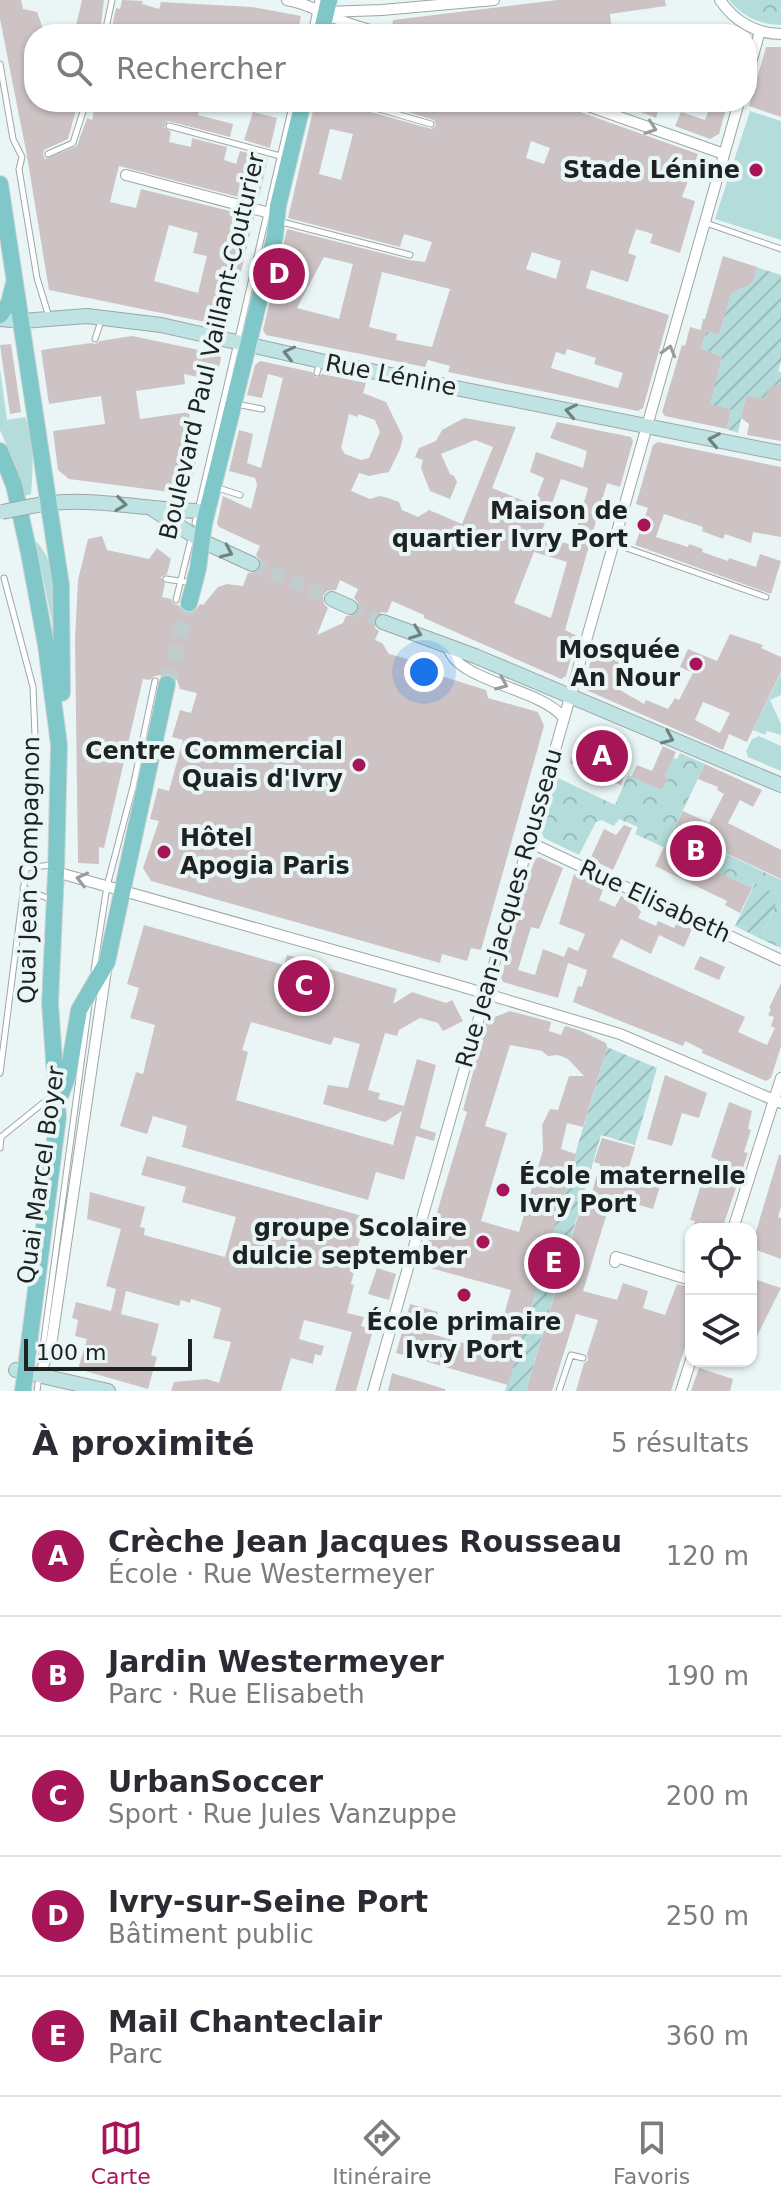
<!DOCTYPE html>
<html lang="fr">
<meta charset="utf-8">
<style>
:root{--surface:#fff;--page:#f2f2f3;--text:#2b2b33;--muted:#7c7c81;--line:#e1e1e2;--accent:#a51557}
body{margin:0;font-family:"DejaVu Sans",sans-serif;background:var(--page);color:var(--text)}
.controls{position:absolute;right:24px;bottom:24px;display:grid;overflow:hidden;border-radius:16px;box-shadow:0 2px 6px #0004}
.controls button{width:72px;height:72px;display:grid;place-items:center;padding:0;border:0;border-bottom:2px solid var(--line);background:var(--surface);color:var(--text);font:40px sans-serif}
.scale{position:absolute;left:24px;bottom:20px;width:168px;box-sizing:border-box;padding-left:8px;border:4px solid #1e2222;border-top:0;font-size:22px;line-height:28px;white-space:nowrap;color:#1e2222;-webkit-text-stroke:6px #eaf6f6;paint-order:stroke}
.you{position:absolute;left:424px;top:672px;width:28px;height:28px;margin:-20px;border:6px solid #fff;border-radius:50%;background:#1a73e8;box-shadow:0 0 0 12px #1a73e833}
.badge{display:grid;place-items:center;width:52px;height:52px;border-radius:50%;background:var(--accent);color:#fff;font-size:26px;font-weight:700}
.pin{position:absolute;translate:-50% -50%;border:4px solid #fff;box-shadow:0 2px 8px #0006}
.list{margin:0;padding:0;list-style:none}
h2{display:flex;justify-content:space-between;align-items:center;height:104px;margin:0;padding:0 32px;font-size:34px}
h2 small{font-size:26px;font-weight:400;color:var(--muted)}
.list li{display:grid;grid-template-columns:52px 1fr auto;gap:24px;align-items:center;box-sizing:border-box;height:120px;padding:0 32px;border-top:2px solid var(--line)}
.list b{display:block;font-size:30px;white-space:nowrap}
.list p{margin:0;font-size:26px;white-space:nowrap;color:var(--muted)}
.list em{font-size:26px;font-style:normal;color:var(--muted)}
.icon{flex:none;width:44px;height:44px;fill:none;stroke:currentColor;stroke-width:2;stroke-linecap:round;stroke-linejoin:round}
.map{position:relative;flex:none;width:781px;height:1391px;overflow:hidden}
.search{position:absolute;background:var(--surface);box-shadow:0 2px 6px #0004;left:24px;right:24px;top:24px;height:88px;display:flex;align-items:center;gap:20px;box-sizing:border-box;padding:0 28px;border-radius:32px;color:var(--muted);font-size:30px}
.sheet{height:704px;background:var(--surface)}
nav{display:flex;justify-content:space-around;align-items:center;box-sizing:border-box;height:112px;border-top:2px solid var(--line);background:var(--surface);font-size:22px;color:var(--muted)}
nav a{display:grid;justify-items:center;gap:4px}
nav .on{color:var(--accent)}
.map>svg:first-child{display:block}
.grass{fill:#b4dcdb}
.park{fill:url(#park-crowns)}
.garden{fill:url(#garden-furrows)}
.building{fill:#cdc3c5;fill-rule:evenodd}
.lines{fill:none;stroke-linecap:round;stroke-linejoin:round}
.secondary-tunnel{stroke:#c1cccc;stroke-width:14;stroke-dasharray:14 7;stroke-linecap:butt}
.primary-tunnel{stroke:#c1cccc;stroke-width:16;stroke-dasharray:16 8;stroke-linecap:butt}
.service-casing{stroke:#9ca7a6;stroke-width:7}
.minor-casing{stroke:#9ca7a6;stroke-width:12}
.secondary-casing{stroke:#9ca7a6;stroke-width:16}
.primary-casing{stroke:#d2d3d3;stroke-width:18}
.service{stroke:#fff;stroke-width:5}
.minor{stroke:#fff;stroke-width:10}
.secondary{stroke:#bfe3e3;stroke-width:14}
.primary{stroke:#7fc7c8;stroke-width:16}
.secondary-bridge-casing{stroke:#9ca7a6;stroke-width:16;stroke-linecap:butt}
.secondary-bridge{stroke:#bfe3e3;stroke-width:14}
.oneway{stroke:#9a9c9c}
.oneway2{stroke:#6e8282}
.poi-dot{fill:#a51557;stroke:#eaf6f6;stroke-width:3}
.labels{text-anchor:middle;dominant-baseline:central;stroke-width:8;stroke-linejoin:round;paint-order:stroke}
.poi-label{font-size:24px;font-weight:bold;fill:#1e2222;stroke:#eaf6f6;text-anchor:end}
.street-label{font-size:24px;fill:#1e2222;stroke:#eaf6f6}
</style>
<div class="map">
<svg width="781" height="1391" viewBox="0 0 781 1391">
<defs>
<pattern id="park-crowns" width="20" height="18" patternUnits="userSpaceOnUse" patternTransform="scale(2)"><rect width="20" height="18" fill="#b4dcdb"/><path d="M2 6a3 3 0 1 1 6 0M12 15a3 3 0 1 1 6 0" fill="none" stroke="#9abcbc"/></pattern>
<pattern id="garden-furrows" width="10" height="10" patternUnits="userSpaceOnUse" patternTransform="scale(2)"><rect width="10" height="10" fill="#b4dcdb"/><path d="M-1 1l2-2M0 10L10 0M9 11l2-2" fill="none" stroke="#9abcbc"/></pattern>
</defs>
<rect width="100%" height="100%" fill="#eaf6f6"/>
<path class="grass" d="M 750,111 L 781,121 L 781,240 L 715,219 Z
M 0,369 L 7,420 L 25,417 C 35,444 33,466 31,494 L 24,496 L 17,469 L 0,430 Z
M 35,540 C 60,566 55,602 55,636 Z
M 781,673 L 781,695 L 770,700 L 781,724 L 781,735 L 767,731 L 765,735 L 753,730 Z
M 759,736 L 781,746 L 781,771 L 748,757 L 746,751 L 752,739 Z"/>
<path class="park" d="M 729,0 L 781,0 L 781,25 C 760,25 742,16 729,0 Z
M 680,753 L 705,764 L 674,829 L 781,880 L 781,948 L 761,939 L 779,896 L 754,883 L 752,888 L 635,834 L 638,827 L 619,819 L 614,826 L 602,820 L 596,822 L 579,855 L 544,838 L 541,831 L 556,777 L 615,805 L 628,775 L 662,790 L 668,779 L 662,776 L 673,758 L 677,759 Z"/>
<path class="garden" d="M 753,266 L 781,275 L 781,362 L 778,371 L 781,372 L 781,387 L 772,386 L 764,399 L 746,395 L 738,433 L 727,429 L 731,409 L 710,405 L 695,394 L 711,398 L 722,357 L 701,348 L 706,331 L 719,335 L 734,281 L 747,285 L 752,283 Z
M 755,883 L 779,896 L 761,939 L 735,926 Z
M 607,1047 L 657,1068 L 635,1145 L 601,1135 L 526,1391 L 505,1391 Z"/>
<path class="building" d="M 0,0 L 21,0 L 23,9 L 37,12 L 45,34 L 34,34 L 34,102 L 78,102 L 68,139 L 44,150 L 43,154 L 45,159 L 77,146 L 87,118 L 92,120 L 96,102 L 202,102 L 198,115 L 233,124 L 230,137 L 168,121 L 164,127 L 171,132 L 169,142 L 191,147 L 192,138 L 227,147 L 224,160 L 236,164 L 240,151 L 268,158 L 259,197 L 254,201 L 119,166 L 110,202 L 136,208 L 141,189 L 254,217 L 229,323 L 225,326 L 49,290 L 27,156 L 0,19 ZM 169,225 L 198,233 L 193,253 L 207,256 L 198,293 L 154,281 Z
M 82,0 L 104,0 L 101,25 L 98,24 L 95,34 L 74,34 Z
M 122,0 L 143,1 L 142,4 L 159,9 L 161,2 L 252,7 L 301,16 L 297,34 L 114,34 L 115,28 L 112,27 L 116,8 L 120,9 Z
M 558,0 L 665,0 L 666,6 L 610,14 L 612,34 L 413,34 L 392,27 L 393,20 Z
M 766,47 L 781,47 L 781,117 L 749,106 Z
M 315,102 L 334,102 L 432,129 L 436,125 L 434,120 L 395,108 L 397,102 L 552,102 L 698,154 L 682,197 L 695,201 L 680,253 L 650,243 L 653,234 L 636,229 L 628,253 L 636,256 L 628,282 L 591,270 L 586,288 L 669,315 L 643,408 L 638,411 L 448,372 L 450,366 L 428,360 L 425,367 L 266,335 L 263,330 L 287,229 L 409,260 L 425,262 L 432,242 L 404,234 L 400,247 L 288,218 ZM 330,129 L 353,134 L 341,180 L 319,174 ZM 531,141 L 550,148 L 544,164 L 526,158 ZM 532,252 L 561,261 L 556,279 L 526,269 ZM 324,257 L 353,264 L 339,319 L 297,308 ZM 382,272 L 450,289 L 432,347 L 396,340 L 397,334 L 369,327 ZM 567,349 L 596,358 L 594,364 L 623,373 L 618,388 L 551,368 L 556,352 L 565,355 Z
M 616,102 L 661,102 L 656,118 Z
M 712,102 L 728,102 L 719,134 L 710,139 L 675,126 L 681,112 L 705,120 Z
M 253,112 L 277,118 L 270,148 L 244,140 Z
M 723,256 L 757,267 L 752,283 L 731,293 L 719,335 L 706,331 L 701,348 L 722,357 L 710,404 L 731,409 L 727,429 L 665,416 L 662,412 L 682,345 L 685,346 L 690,327 L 701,330 L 703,319 L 705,319 Z
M 132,336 L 218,354 L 221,358 L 216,381 L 184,374 L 185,384 L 136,391 L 140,419 L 189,412 L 196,467 L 189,483 L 177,488 L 178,493 L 69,479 L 58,470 L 53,431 L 105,424 L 101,396 L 49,404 L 41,350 L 91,343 L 95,344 L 100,341 Z
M 11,344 L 21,412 L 10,414 L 0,345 Z
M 260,361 L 312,372 L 316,378 L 322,374 L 366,383 L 363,393 L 386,402 L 403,437 L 400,449 L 389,472 L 369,476 L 359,473 L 351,491 L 370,499 L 380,496 L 388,498 L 399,502 L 402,510 L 418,517 L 429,510 L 462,524 L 493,447 L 475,440 L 441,454 L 450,474 L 454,476 L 457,482 L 450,499 L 430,491 L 421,468 L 423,460 L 415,457 L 419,448 L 436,441 L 442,430 L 464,418 L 516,427 L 492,488 L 534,505 L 544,478 L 530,472 L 536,452 L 583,468 L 587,451 L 550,438 L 557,422 L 631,437 L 633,441 L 620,487 L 607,483 L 565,630 L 577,636 L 566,676 L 561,679 L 424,618 L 424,615 L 392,601 L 387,613 L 381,612 L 373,619 L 375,628 L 379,631 L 375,640 L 382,643 L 389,654 L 433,666 L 438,675 L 486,690 L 488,698 L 538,712 L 544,726 L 481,950 L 471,948 L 467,961 L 442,954 L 440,963 L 151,881 L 143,868 L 159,821 L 150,819 L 158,788 L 169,791 L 183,740 L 172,737 L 180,710 L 191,713 L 197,693 L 180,689 L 177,680 L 170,674 L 154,676 L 150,680 L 143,679 L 104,848 L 99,847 L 99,864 L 78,863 L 75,640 L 78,580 L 88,539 L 102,536 L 107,550 L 149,559 L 157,548 L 171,559 L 167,574 L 161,577 L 165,584 L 162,597 L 171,599 L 173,604 L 178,605 L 187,614 L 193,613 L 200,604 L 203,605 L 218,587 L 227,584 L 243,586 L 248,573 L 258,572 L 262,562 L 256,555 L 260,546 L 219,527 L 217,523 L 223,496 L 251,509 L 257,485 L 255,478 L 229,471 L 239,430 L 253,434 L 247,463 L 261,468 L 283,378 L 268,374 L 262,398 L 247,395 L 255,365 ZM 349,414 L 358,417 L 358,414 L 375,420 L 380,432 L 369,458 L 361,460 L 345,454 L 341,448 ZM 561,479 L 588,488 L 572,545 L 540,536 ZM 534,552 L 567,562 L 551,618 L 514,603 ZM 340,580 L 358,589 L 354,598 L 358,602 L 359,610 L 355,615 L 346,616 L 343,623 L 317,635 L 328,608 L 324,604 L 323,596 L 327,591 L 336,590 Z
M 781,384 L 781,441 L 747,435 L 749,424 L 741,418 L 746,395 L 764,399 L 771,386 Z
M 658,442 L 781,467 L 781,537 L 753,532 L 751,543 L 725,534 L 723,539 L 702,531 L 703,527 L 664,514 L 656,537 L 688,547 L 689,544 L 703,549 L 702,552 L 728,561 L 729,558 L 756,567 L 760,554 L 781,561 L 771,594 L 635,545 L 648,508 L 636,504 L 653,445 Z
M 730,634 L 763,645 L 761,648 L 781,657 L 781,672 L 747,742 L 729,734 L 723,750 L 586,690 L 584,685 L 594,650 L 620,658 L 613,686 L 644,704 L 646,700 L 668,709 L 675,698 L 679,700 L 693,673 L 680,667 L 688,649 L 717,661 ZM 703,702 L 730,713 L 720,733 L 695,720 Z
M 576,744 L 628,767 L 621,785 L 603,778 L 599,786 L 588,782 L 592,773 L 570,763 Z
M 663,746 L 676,752 L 664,777 L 668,778 L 662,790 L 631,777 L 637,765 L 652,771 Z
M 705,764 L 762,790 L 753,807 L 740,800 L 728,823 L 781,850 L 781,879 L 674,829 L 683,811 L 709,823 L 724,794 L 717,790 L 718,787 L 698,779 Z
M 624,825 L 632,828 L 613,870 L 590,859 L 604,829 L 616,835 Z
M 664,847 L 752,888 L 740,913 L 725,905 L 727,901 L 655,866 Z
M 539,857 L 563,868 L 539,929 L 531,927 L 518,970 L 535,975 L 543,949 L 564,957 L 568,947 L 578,951 L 585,934 L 559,924 L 574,874 L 604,888 L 599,900 L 615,907 L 621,896 L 638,904 L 637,907 L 641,912 L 638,918 L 656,926 L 658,921 L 674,928 L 677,922 L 692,929 L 684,947 L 659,935 L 651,954 L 621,939 L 612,957 L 745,1017 L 738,1032 L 767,1045 L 775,1028 L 771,1026 L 774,1017 L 768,1015 L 771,1009 L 769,1008 L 781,983 L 781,1046 L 771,1078 L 766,1081 L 702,1053 L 703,1050 L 685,1041 L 683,1046 L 573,1002 L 578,986 L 582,987 L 587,970 L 568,963 L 558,998 L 503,982 L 501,978 L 529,877 L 535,859 Z
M 144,925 L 284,965 L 287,955 L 303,959 L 302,961 L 397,989 L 393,1004 L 412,992 L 446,1003 L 452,1000 L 463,1021 L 443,1031 L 438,1023 L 420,1018 L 399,1030 L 397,1036 L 385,1033 L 368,1090 L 380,1093 L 378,1099 L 404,1106 L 417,1059 L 436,1065 L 420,1128 L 436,1133 L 434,1141 L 416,1136 L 404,1180 L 376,1172 L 368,1200 L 182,1147 L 187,1126 L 153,1116 L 147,1134 L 120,1126 L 136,1072 L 143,1074 L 155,1025 L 130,1018 L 139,988 L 127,984 ZM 251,1022 L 331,1045 L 334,1037 L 360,1044 L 348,1088 L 328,1085 L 323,1104 L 385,1122 L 402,1111 L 393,1145 L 236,1100 L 248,1052 L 242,1050 Z
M 700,956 L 725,967 L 719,980 L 694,969 Z
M 510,1011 L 551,1022 L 549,1031 L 561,1035 L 565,1026 L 579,1030 L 606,1043 L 607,1047 L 583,1127 L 567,1123 L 561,1149 L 576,1154 L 508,1385 L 396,1353 L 410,1304 L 438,1312 L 432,1334 L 488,1350 L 497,1320 L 502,1322 L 511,1290 L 423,1266 L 423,1259 L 467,1112 L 463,1110 L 487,1020 ZM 510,1045 L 542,1051 L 548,1056 L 558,1055 L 568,1059 L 584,1076 L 569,1076 L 558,1110 L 550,1109 L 542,1125 L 543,1150 L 519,1232 L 481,1221 L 507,1133 L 485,1126 Z
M 665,1075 L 707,1093 L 699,1118 L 682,1113 L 672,1146 L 647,1139 Z
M 729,1102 L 752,1111 L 748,1129 L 751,1130 L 744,1152 L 748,1153 L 722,1229 L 692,1229 L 695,1221 L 690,1220 L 703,1178 L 712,1180 L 718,1160 L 711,1157 Z
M 602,1138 L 635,1147 L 627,1174 L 661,1183 L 653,1209 L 612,1197 L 583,1291 L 617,1300 L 623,1283 L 648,1291 L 643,1308 L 665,1315 L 677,1284 L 685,1286 L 691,1282 L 691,1328 L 671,1391 L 576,1391 L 584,1363 L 588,1360 L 587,1354 L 598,1320 L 576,1314 L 552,1391 L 526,1391 L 580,1209 L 583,1210 L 588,1191 L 592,1192 L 600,1164 L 594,1162 Z
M 779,1155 L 781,1155 L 781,1207 L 778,1217 L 781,1218 L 781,1259 L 751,1248 Z
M 147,1156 L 366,1217 L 357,1250 L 359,1250 L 351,1284 L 354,1285 L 347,1313 L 364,1317 L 361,1326 L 373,1330 L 356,1391 L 335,1391 L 352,1332 L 304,1320 L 299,1339 L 324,1346 L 321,1356 L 315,1354 L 313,1364 L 291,1358 L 281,1391 L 171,1391 L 174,1382 L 207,1379 L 219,1383 L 231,1342 L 213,1338 L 221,1308 L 191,1299 L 190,1303 L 181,1300 L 179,1306 L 126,1291 L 121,1314 L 159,1324 L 151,1355 L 157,1357 L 148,1389 L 78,1369 L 87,1339 L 75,1336 L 78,1320 L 72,1318 L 76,1302 L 111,1311 L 116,1289 L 106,1286 L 121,1229 L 87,1219 L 90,1192 L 145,1207 L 140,1227 L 145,1228 L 144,1235 L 225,1257 L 236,1217 L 182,1202 L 186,1187 L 141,1175 Z
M 377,1268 L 396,1274 L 389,1300 L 368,1294 Z
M 751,1278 L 781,1288 L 751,1348 Z
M 699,1368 L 733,1379 L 730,1391 L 691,1391 Z
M 392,1373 L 445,1389 L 445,1391 L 388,1391 Z"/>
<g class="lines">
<path class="secondary-tunnel" d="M 252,564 L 332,599
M 350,607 L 383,622"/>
<path class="primary-tunnel" d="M 167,684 L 189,603"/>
<defs>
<path id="service" d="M 106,28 L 112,0
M 311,34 L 318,0
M 0,64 L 13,139 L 22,157 L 19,169 L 37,278 L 49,317
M 276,102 L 292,106
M 355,102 L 431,124
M 169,126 L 284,157
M 48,154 L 73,143 L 86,102
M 278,221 L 410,255
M 706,223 L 781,249
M 95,339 L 101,321
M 317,373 L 320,361
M 236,404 L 262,409
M 215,487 L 240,495
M 195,523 L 293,102
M 615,544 L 766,597
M 166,579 L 193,583
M 176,600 L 192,535
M 26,868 L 51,865
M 23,888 L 52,900
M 94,970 L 107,886 L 133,787 L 155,681
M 0,1073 L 37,784 L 33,687 L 4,578
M 0,1148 L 1,1137 L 53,1095
M 41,1362 L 89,1004
M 37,1391 L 39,1376
M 559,1391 L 571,1355 L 583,1358"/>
<path id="minor" d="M 287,0 C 306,3 318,11 335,18 C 350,25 368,29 383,34
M 720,0 C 734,21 756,34 781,34
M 325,12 L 382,10 L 494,0
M 747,77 L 760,31
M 577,102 L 724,154
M 126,175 L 277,215
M 448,646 C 454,681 540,688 563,717
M 529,842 L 781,960
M 56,872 L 450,983 L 620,1034 L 781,1103
M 733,1229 L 781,1078
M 615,1262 L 616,1257 L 684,1278
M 40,1374 L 51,1346 L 106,970
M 373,1391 L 739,102
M 681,1391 L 691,1360"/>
<path id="secondary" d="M 0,319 L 22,321 L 87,316 L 161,325 L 321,361 L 781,453
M 32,506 C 93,494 147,512 207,511
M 154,510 L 202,541 L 252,564
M 332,599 L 350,607
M 383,622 L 475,656 L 781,785
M 16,1370 L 108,1391"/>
<path id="primary" d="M 321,34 L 329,0
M 0,184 L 61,585 L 62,693
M 0,315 L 9,303 L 14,283
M 0,451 L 14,485 L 29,553 L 46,645 L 59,745 L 56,872 L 50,1003 L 58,1117 L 23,1391
M 189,603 L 198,569 L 204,524 L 275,236 L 278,206 L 303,102
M 59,1099 L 68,1075 L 79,1010 L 107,962 L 167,684"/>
</defs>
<use href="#service" class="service-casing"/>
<use href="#minor" class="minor-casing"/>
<use href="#secondary" class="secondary-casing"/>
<use href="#primary" class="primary-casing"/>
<use href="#service" class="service"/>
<use href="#minor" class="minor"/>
<use href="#secondary" class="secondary"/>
<use href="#primary" class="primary"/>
<defs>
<path id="secondary-bridge" d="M 2,512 L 32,506"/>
</defs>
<use href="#secondary-bridge" class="secondary-bridge-casing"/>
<use href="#secondary-bridge" class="secondary-bridge"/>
</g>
<defs><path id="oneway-chevron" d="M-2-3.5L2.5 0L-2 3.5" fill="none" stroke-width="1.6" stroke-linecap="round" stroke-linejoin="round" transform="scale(2)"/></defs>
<g class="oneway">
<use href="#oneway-chevron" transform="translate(651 128) rotate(19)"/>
<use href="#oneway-chevron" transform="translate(669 351) rotate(-74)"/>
<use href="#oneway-chevron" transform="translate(502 684) rotate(23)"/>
<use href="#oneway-chevron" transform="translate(82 879) rotate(-166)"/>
</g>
<g class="oneway2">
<use href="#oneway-chevron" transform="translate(289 353) rotate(-167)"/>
<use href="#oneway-chevron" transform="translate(571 411) rotate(-169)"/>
<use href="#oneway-chevron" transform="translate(714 440) rotate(-169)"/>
<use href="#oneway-chevron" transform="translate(121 504) rotate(7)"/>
<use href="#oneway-chevron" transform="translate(227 552) rotate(24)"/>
<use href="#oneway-chevron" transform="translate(416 633) rotate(21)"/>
<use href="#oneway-chevron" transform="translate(668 738) rotate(23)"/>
</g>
<g class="poi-dot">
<circle cx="756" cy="170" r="8"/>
<circle cx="644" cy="525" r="8"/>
<circle cx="696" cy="664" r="8"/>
<circle cx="359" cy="765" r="8"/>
<circle cx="164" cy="852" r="8"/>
<circle cx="503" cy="1190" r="8"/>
<circle cx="483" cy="1242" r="8"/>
<circle cx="464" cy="1295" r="8"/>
</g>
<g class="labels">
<g class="poi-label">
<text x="740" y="170">Stade Lénine</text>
<text x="628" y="511">Maison de<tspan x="628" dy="28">quartier Ivry Port</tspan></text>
<text x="680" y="650">Mosquée<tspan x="680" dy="28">An Nour</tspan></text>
<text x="343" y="751">Centre Commercial<tspan x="343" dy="28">Quais d'Ivry</tspan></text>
<text x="180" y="838" text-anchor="start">Hôtel<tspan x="180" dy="28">Apogia Paris</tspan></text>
<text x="519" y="1176" text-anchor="start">École maternelle<tspan x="519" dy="28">Ivry Port</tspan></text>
<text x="467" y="1228">groupe Scolaire<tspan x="467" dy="28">dulcie september</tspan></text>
<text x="464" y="1322" text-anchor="middle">École primaire<tspan x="464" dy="28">Ivry Port</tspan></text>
</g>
<g class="street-label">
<text transform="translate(212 346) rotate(-77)">Boulevard Paul Vaillant-Couturier</text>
<text transform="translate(391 375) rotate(11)">Rue Lénine</text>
<text transform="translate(29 870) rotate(-89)">Quai Jean Compagnon</text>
<text transform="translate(655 901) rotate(25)">Rue Elisabeth</text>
<text transform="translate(509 908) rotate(-74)">Rue Jean-Jacques Rousseau</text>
<text transform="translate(41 1175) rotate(-82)">Quai Marcel Boyer</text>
</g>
</g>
</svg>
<div class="controls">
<button><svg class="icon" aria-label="locate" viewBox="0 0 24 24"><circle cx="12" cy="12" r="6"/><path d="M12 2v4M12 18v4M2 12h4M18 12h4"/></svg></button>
<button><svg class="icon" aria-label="layers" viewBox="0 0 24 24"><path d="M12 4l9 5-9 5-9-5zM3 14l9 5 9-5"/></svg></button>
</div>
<div class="scale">100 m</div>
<div class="you"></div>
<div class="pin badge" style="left:602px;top:756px">A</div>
<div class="pin badge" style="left:696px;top:851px">B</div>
<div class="pin badge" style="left:304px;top:986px">C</div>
<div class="pin badge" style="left:279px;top:274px">D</div>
<div class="pin badge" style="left:554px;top:1263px">E</div>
<div class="search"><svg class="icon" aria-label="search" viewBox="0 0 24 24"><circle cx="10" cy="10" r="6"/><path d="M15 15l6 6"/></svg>Rechercher</div>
</div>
<section class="sheet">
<h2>À proximité<small>5 résultats</small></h2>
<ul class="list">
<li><span class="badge">A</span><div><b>Crèche Jean Jacques Rousseau</b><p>École · Rue Westermeyer</p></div><em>120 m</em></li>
<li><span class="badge">B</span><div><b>Jardin Westermeyer</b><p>Parc · Rue Elisabeth</p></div><em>190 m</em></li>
<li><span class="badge">C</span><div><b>UrbanSoccer</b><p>Sport · Rue Jules Vanzuppe</p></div><em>200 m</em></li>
<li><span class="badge">D</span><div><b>Ivry-sur-Seine Port</b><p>Bâtiment public</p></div><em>250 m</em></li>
<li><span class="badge">E</span><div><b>Mail Chanteclair</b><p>Parc</p></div><em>360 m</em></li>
</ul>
</section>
<nav>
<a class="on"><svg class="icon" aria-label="map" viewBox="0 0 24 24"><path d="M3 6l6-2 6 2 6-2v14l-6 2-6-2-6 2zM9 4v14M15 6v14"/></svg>Carte</a>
<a><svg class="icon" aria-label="directions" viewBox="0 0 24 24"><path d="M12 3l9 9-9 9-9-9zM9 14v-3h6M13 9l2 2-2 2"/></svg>Itinéraire</a>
<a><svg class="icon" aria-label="saved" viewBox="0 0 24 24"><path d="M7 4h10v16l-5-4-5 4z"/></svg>Favoris</a>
</nav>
